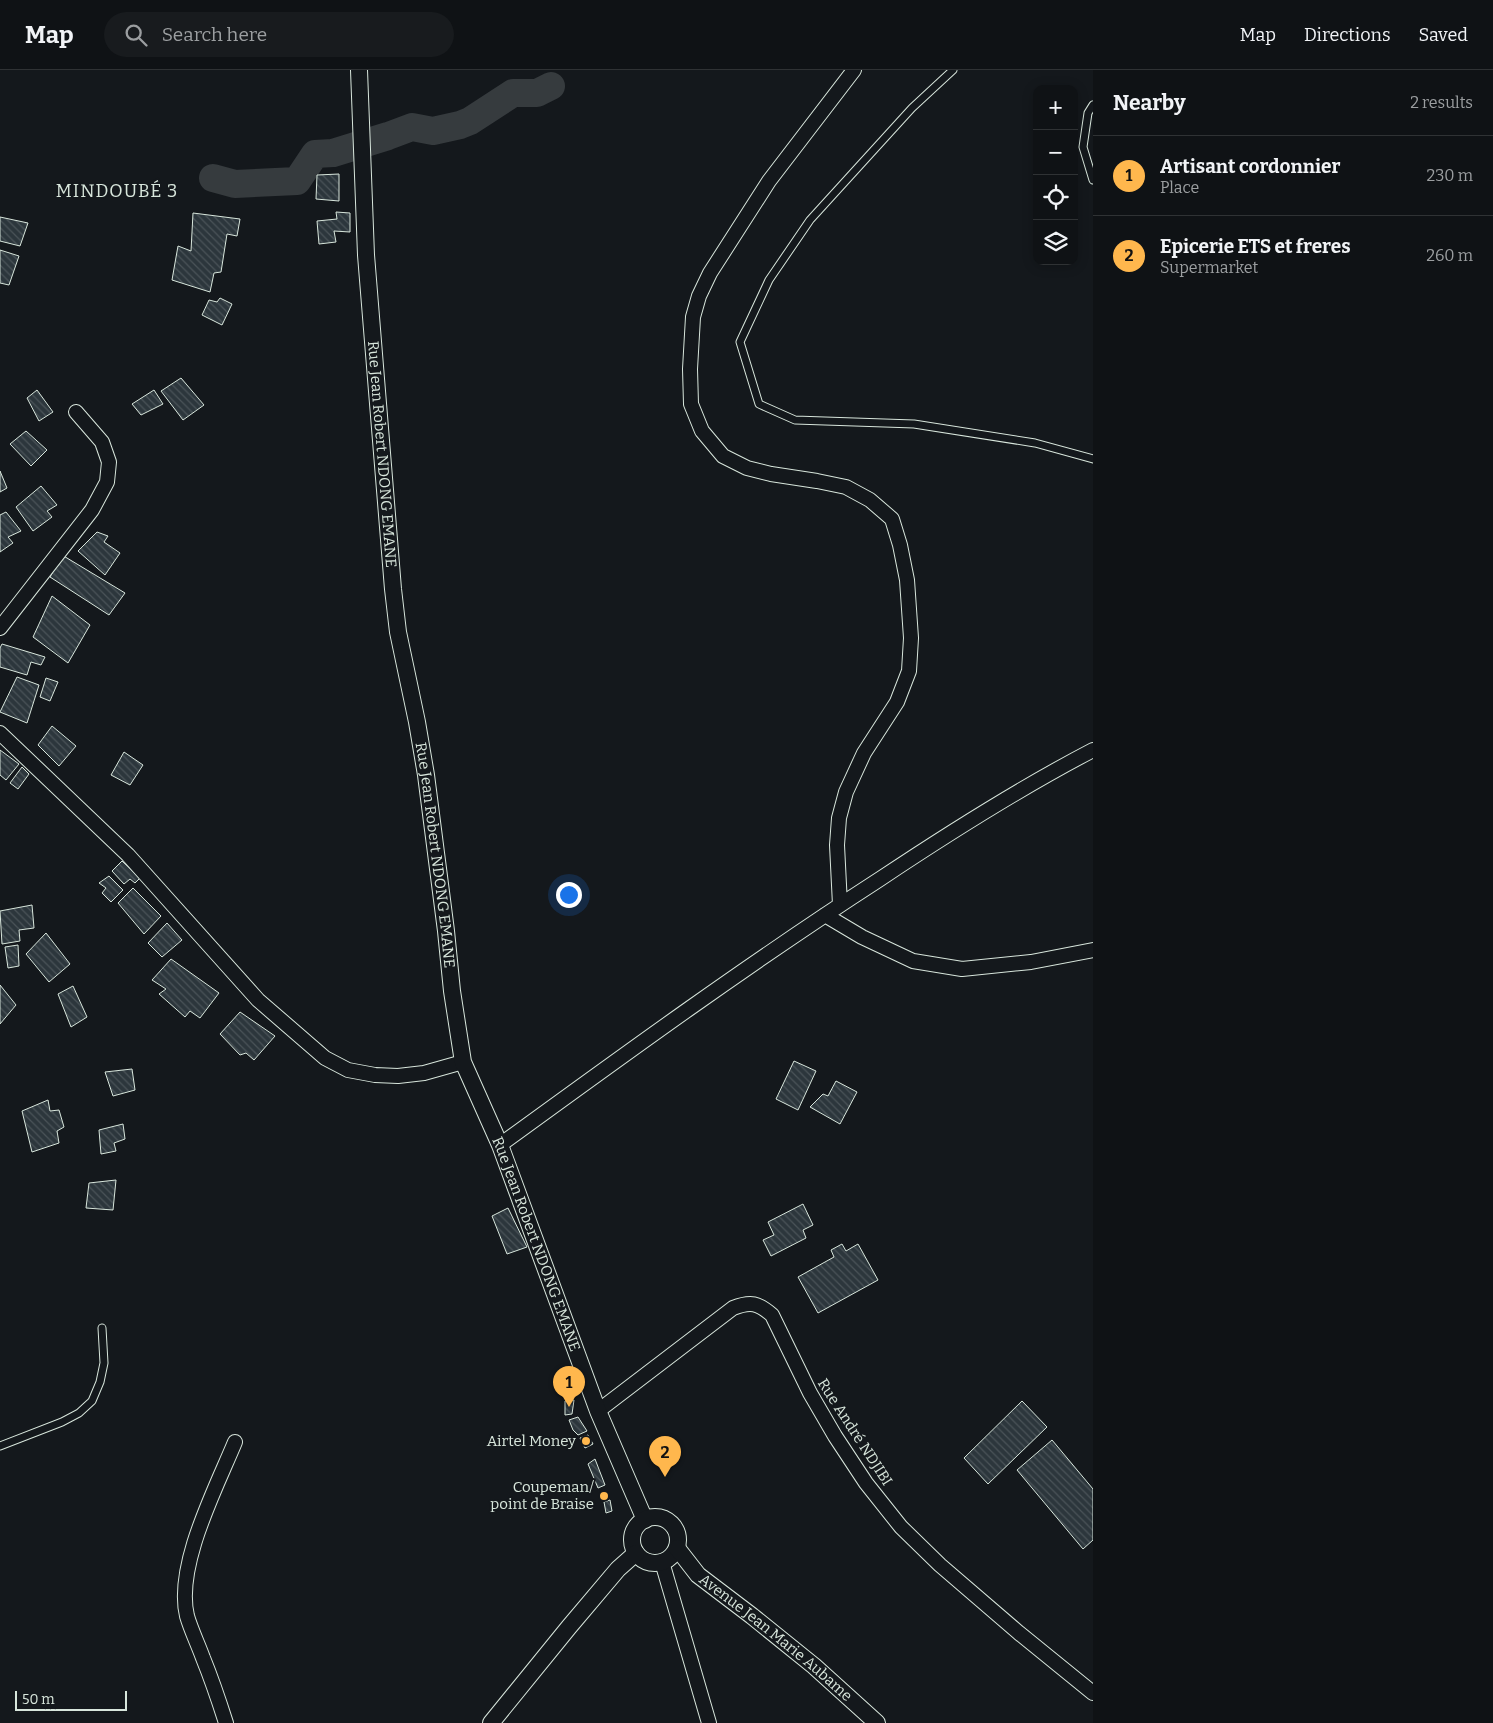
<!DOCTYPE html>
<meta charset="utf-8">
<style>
:root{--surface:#0f1215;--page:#181b1e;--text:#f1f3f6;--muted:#9b9ea0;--line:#2f3234;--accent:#ffb74d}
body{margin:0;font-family:Bitter,serif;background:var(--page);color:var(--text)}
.controls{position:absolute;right:15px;top:15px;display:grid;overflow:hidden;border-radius:10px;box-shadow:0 2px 12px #0003}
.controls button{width:45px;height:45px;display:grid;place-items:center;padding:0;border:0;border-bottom:1px solid var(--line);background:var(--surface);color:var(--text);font:25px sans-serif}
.scale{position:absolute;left:15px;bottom:12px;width:112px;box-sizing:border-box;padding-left:5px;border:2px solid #d8e6dc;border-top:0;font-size:14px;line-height:18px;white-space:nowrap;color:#d8e6dc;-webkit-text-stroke:4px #14181c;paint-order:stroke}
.you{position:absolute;left:568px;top:824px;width:18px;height:18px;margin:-12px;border:4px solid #fff;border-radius:50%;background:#1a73e8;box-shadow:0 0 0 8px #1a73e833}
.badge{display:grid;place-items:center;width:32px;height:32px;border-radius:50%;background:var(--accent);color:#111;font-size:16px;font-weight:700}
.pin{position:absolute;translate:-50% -41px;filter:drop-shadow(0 1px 2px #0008)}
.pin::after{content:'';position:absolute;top:26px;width:18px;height:15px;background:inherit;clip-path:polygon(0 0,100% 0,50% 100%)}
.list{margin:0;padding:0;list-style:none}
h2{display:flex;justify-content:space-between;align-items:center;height:65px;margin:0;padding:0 20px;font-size:21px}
h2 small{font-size:16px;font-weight:400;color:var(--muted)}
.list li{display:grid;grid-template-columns:32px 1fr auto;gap:15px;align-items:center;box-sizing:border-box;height:80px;padding:0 20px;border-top:1px solid var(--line)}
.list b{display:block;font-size:19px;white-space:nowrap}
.list p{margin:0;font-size:16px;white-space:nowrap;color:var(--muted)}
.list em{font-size:16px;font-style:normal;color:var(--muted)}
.icon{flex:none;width:28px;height:28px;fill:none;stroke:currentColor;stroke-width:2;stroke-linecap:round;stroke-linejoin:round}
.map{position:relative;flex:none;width:1093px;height:1653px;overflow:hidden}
header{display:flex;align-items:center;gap:30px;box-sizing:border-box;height:70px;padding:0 25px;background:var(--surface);border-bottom:1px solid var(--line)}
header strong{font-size:24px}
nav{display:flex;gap:28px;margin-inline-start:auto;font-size:18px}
.search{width:350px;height:45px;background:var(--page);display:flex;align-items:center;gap:12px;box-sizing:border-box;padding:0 18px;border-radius:28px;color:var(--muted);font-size:19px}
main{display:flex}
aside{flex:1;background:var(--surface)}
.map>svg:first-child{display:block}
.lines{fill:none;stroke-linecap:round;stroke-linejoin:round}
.river{stroke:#363b3e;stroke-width:28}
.building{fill:url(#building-back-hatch);stroke:#d8e6dc}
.service-casing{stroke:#d8e6dc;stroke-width:9}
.minor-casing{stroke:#d8e6dc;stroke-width:16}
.tertiary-casing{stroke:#d8e6dc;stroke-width:18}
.service{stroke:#14181c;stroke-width:7}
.minor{stroke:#14181c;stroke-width:14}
.tertiary{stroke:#14181c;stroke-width:16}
.poi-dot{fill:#ffb74d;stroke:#14181c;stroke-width:2}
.labels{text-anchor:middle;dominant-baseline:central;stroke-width:4;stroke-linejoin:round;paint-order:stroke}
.street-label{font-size:15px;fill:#d8e6dc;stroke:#14181c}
.poi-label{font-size:15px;fill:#d8e6dc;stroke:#14181c;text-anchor:end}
.quarter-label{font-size:18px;letter-spacing:1px;fill:#d8e6dc;stroke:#14181c}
</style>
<header>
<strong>Map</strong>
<div class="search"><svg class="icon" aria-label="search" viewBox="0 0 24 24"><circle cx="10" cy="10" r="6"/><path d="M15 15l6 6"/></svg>Search here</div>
<nav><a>Map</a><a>Directions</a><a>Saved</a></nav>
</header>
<main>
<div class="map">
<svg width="1093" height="1653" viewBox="0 0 1093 1653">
<defs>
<pattern id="building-back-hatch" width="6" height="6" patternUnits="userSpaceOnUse" patternTransform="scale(1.25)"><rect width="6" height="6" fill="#2c363c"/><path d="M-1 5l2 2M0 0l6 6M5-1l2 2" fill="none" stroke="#4a5358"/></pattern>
</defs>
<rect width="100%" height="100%" fill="#14181c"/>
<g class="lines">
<path class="river" d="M 213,108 L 235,114 L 297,111 L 315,84 L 333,83 L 388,66 L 412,57 L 433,61 L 460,55 L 470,51 L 513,23 L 537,23 L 551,16"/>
</g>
<path class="building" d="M 339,104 L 339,131 L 316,129 L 317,105 Z
M 336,142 L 350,143 L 350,162 L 334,161 L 336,172 L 319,174 L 317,151 L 337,149 Z
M 193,143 L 240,149 L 237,166 L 227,164 L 221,202 L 214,203 L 210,222 L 172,210 L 178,176 L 191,181 Z
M 0,147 L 28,153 L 20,176 L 0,171 Z
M 0,180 L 19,186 L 9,215 L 0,213 Z
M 220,228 L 232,234 L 222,255 L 202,245 L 209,230 L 217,232 Z
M 181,308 L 204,335 L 183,350 L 161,321 Z
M 37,320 L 53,342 L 39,351 L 27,328 Z
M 154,320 L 163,334 L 141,345 L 132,334 Z
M 26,361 L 47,380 L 31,396 L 10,374 Z
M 0,401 L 7,418 L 0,422 Z
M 41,416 L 57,435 L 47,441 L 52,447 L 33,461 L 16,437 Z
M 6,442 L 21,461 L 8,467 L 13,473 L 0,482 L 0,445 Z
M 97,462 L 108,466 L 104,472 L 120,483 L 105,505 L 78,481 Z
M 62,485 L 125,523 L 109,545 L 50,507 Z
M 52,526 L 90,555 L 68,593 L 33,567 Z
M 2,574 L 45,587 L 41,595 L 31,592 L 27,605 L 0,597 L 0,578 Z
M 17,607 L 39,615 L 27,653 L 0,642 Z
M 46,608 L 58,612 L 50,631 L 40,627 Z
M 52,656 L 76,676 L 59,696 L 38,675 Z
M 0,680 L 19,694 L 6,710 L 0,705 Z
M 124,682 L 143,695 L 130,715 L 111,705 Z
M 22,697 L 29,704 L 18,719 L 10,713 Z
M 122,791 L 140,808 L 135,813 L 130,809 L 124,814 L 112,801 Z
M 109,806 L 123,820 L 111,832 L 102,823 L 106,818 L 99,813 Z
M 133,818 L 161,846 L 144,864 L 118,833 Z
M 32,835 L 34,858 L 19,860 L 20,871 L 2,874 L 0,841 Z
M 167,853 L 182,870 L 162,887 L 148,873 Z
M 46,863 L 70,894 L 49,912 L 26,884 Z
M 18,875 L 19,896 L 8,898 L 5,877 Z
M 171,889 L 219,923 L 200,948 L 190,941 L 185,947 L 159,924 L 166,919 L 152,910 Z
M 0,915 L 16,935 L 0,954 Z
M 73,916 L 87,947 L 71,957 L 58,924 Z
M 240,942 L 275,966 L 254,990 L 246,983 L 240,985 L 220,964 Z
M 794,991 L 816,1001 L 798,1040 L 776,1029 Z
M 132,999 L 135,1020 L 113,1026 L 105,1002 Z
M 836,1011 L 857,1022 L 840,1054 L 810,1037 L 823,1024 L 828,1026 Z
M 48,1030 L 50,1041 L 59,1040 L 64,1057 L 57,1061 L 59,1073 L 32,1082 L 22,1041 Z
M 123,1054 L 125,1069 L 114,1073 L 116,1081 L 101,1084 L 99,1060 Z
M 116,1110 L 113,1140 L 86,1138 L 89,1113 Z
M 803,1134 L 813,1155 L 803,1160 L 806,1168 L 771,1186 L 763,1170 L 774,1165 L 768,1152 Z
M 508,1138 L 527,1177 L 507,1184 L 492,1146 Z
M 842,1174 L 846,1181 L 858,1174 L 878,1210 L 818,1243 L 798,1207 L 834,1187 L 831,1180 Z
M 574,1330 L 572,1344 L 565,1345 L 565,1331 Z
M 1022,1331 L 1047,1357 L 988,1414 L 964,1388 Z
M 578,1347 L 587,1361 L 578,1365 L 573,1360 L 569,1350 Z
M 588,1365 L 593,1374 L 585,1378 L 580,1368 Z
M 1052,1370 L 1093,1419 L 1093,1470 L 1083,1479 L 1017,1400 Z
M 595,1389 L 605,1415 L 598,1418 L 588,1394 Z
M 610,1430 L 612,1441 L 606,1443 L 604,1432 Z"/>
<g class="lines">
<defs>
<path id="service" d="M 953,0 L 912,38 L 810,150 L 769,210 L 740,272 L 759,334 L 795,350 L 914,354 L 1035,373 L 1093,389
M 1093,35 L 1088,43 L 1083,77 L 1093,110
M 0,1376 L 62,1352 L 79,1343 L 92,1331 L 100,1312 L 104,1293 L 102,1258"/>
<path id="minor" d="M 0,558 L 92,440 L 107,412 L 109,392 L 102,372 L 76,342
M 0,663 L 128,785 L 258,930 L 325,988 L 348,1000 L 375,1005 L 398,1006 L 424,1003 L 463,992
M 840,835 L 837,775 L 839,748 L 846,722 L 864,683 L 897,632 L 909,601 L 911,568 L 907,510 L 900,475 L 892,449 L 870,430 L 846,417 L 817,411 L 771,404 L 747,398 L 723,386 L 702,361 L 691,334 L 690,299 L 693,247 L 699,226 L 710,203 L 769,111 L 854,0
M 825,845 L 862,867 L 913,891 L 962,899 L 1031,892 L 1093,880
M 500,1075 C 625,984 750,893 880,809 C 949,763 1020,718 1093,680
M 598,1341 L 733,1238 C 751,1231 758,1233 772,1245 L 810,1323 L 835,1366 L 866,1413 L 901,1457 L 940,1495 L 1019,1563 L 1093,1623
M 662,1492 L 709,1653
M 226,1653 C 219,1631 212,1610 203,1588 C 198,1574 191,1560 187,1546 C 175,1496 216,1418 235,1372"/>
<g id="tertiary">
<path id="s1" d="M 359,0 L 366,185 L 393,519 L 398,562 L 417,652 L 426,705 L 446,861 L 452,921 L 463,992 L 500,1075 L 598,1341 L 645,1450"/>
<circle cx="655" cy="1470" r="23"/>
<path id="s2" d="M 677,1478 L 698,1505 L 752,1546 L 814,1596 L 877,1653"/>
<path d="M 491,1653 L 569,1557 L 618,1499 L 636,1483"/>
</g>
</defs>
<use href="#service" class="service-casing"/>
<use href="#minor" class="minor-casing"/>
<use href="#tertiary" class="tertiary-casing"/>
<use href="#service" class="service"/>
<use href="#minor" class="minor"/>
<use href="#tertiary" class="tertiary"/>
</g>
<g class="poi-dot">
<circle cx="586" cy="1371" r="5"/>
<circle cx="604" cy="1426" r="5"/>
</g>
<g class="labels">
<g class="street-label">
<text stroke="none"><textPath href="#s1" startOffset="385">Rue Jean Robert NDONG EMANE</textPath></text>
<text stroke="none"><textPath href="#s1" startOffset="790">Rue Jean Robert NDONG EMANE</textPath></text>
<text stroke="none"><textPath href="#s1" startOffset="1195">Rue Jean Robert NDONG EMANE</textPath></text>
<text transform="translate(855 1362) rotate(57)">Rue André NDJIBI</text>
<text stroke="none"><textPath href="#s2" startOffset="134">Avenue Jean Marie Aubame</textPath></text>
</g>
<g class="poi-label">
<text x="576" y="1371">Airtel Money</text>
<text x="594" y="1417">Coupeman/<tspan x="594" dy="17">point de Braise</tspan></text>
</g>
<g class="quarter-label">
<text x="117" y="121">MINDOUBÉ 3</text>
</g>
</g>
</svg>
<div class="controls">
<button>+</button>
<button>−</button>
<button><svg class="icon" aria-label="locate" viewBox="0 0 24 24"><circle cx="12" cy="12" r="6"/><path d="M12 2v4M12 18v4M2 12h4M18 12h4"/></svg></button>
<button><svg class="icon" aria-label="layers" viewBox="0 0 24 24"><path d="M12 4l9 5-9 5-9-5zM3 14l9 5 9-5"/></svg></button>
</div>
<div class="scale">50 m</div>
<div class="you"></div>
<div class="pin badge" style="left:569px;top:1337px">1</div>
<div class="pin badge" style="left:665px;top:1407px">2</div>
</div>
<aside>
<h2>Nearby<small>2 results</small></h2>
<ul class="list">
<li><span class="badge">1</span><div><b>Artisant cordonnier</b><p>Place</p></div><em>230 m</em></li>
<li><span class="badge">2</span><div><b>Epicerie ETS et freres</b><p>Supermarket</p></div><em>260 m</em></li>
</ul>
</aside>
</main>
